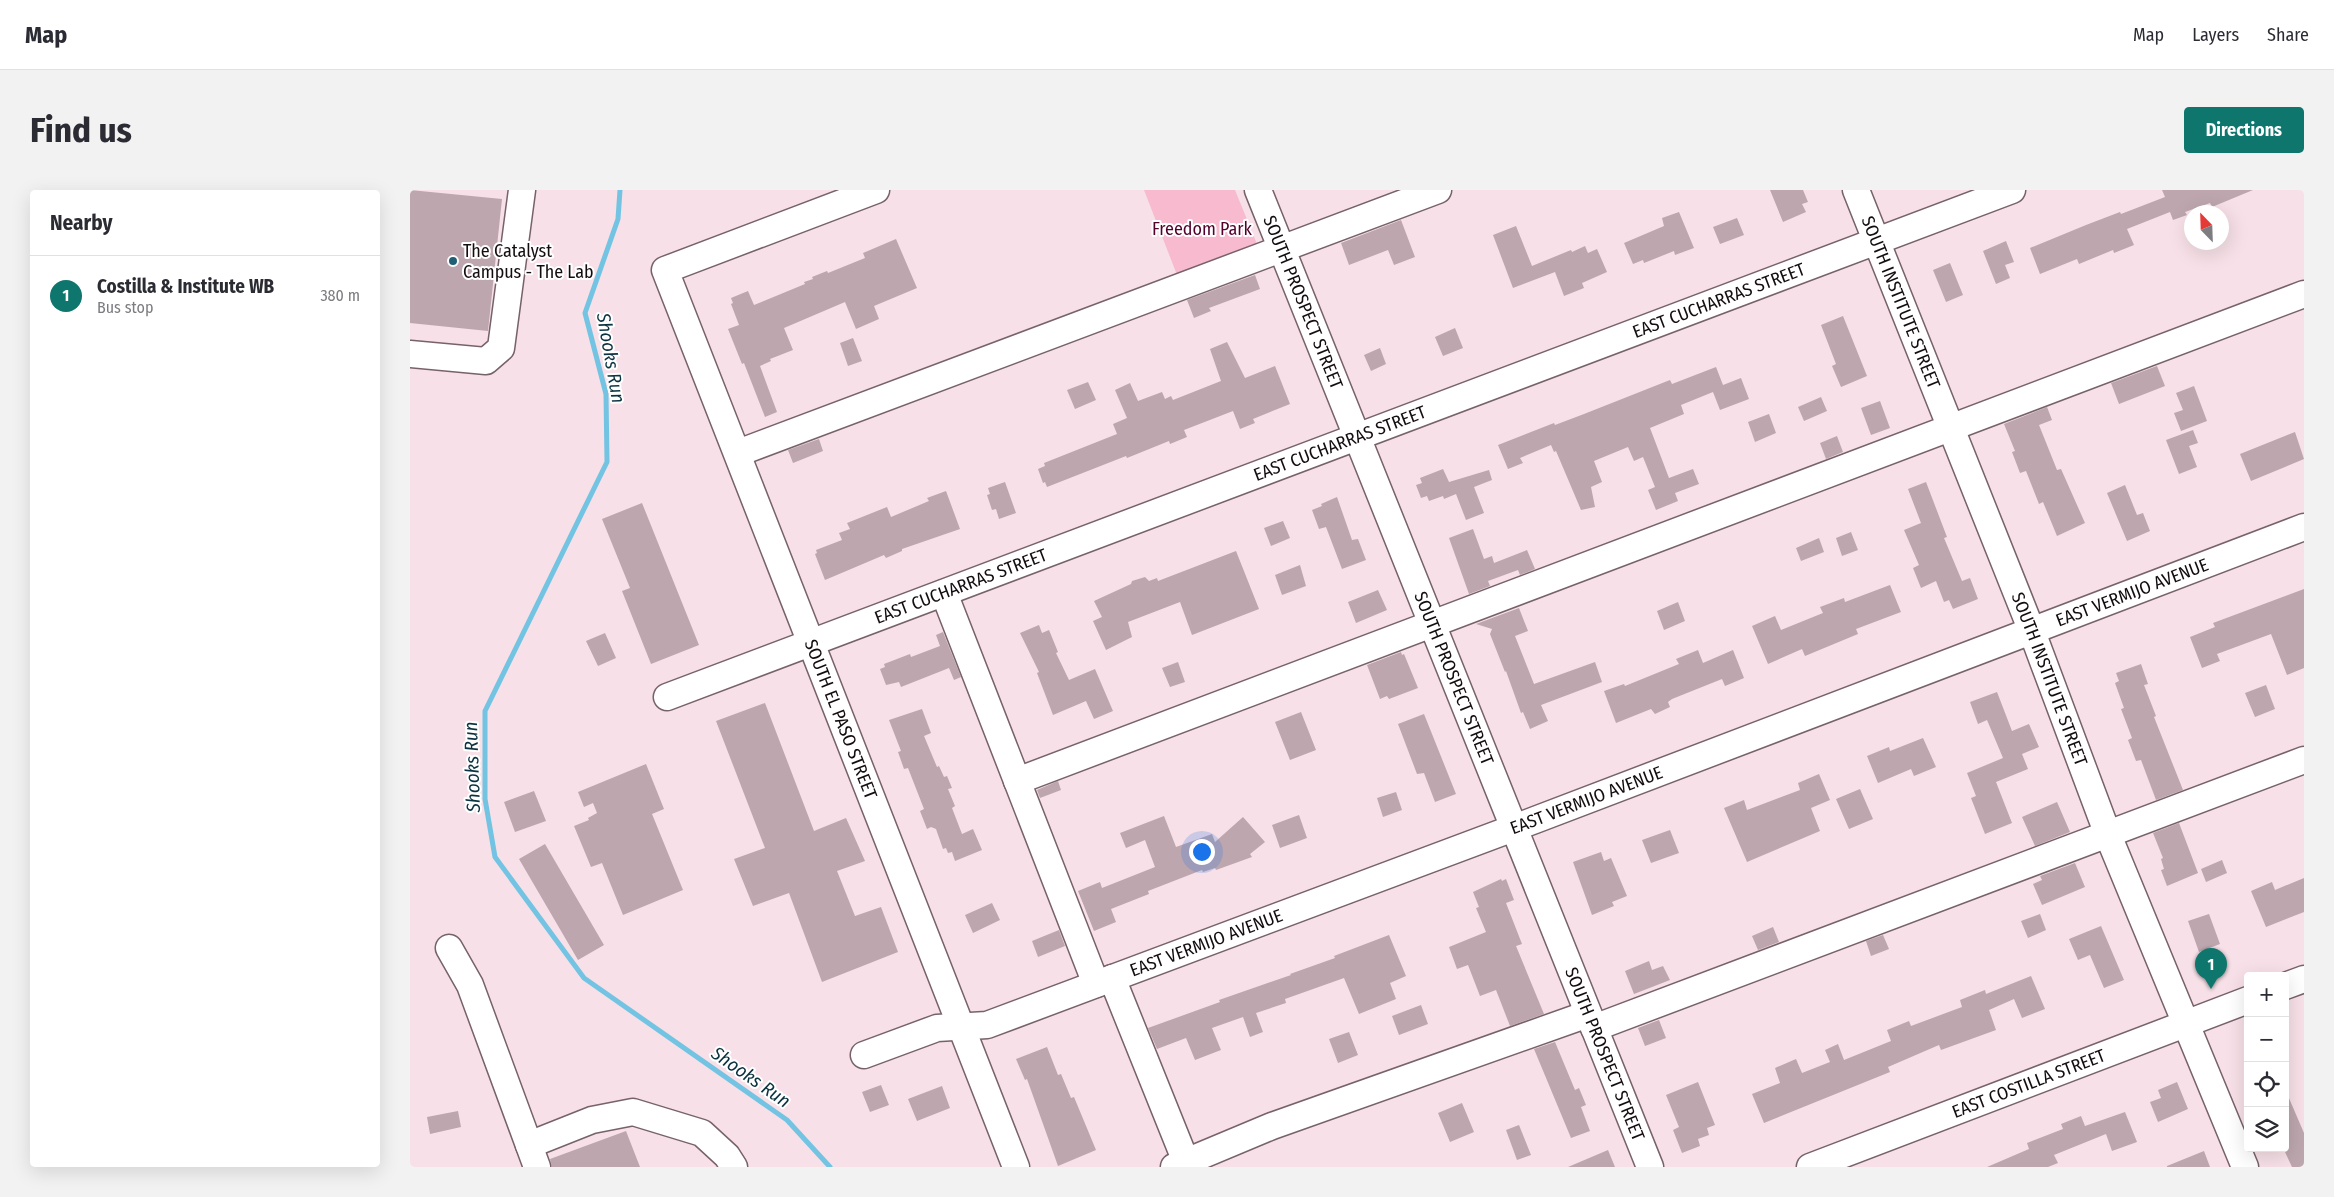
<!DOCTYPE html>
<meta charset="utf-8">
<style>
:root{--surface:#fff;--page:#f2f2f3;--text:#2b2b33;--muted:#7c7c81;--line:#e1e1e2;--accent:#0f766e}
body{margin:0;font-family:"Fira Sans Condensed",sans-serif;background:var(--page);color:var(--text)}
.controls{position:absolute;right:15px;bottom:15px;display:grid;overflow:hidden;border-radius:5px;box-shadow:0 5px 20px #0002}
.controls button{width:45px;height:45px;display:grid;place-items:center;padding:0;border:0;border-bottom:1px solid var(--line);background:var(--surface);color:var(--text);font:25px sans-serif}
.compass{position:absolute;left:1774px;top:15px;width:45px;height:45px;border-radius:50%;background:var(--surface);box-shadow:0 5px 20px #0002;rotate:337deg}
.you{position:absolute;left:791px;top:661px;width:18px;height:18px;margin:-12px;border:4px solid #fff;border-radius:50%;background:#1a73e8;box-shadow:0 0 0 8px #1a73e833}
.badge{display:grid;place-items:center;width:32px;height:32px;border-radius:50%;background:var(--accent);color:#fff;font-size:16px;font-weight:700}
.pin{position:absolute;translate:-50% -41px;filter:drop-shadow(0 1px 2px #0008)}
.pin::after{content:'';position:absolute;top:26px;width:18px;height:15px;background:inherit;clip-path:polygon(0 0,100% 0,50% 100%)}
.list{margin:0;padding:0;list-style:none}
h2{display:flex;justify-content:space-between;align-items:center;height:65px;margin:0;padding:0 20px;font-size:21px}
h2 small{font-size:16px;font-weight:400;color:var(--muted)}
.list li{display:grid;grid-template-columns:32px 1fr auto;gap:15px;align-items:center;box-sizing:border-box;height:80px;padding:0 20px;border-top:1px solid var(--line)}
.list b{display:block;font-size:19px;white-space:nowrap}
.list p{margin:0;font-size:16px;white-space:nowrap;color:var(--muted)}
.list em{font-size:16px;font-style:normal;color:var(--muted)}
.icon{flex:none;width:28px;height:28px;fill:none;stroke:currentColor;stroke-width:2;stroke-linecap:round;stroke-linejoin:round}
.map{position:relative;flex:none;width:1894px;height:977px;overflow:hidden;border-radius:5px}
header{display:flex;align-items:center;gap:30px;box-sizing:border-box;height:70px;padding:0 25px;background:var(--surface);border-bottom:1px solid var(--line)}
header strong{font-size:24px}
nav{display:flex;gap:28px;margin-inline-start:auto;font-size:18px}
.intro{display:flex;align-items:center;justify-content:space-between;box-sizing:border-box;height:120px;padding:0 30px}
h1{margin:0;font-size:35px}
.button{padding:12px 22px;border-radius:5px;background:var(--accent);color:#fff;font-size:18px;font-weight:700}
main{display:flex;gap:30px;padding:0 30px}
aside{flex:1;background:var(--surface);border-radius:5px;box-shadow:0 5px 20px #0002}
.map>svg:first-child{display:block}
.green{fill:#f7bacf}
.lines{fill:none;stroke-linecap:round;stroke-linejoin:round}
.stream{stroke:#73c3e3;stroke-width:5}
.building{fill:#bda6ae}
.minor-casing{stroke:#776269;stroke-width:29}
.minor{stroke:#fff;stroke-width:26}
.poi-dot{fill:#1f5e74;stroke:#fff;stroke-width:2}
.labels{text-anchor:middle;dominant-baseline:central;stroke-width:4;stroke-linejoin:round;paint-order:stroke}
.park-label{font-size:18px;fill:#53002c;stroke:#fff}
.poi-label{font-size:18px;fill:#140d0f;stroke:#fff;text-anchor:start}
.street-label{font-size:18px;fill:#140d0f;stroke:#fff}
.water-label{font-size:19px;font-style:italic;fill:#0b323f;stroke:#fff}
</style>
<header>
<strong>Map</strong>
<nav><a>Map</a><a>Layers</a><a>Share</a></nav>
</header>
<div class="intro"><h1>Find us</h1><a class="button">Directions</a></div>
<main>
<aside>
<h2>Nearby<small></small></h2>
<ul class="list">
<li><span class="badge">1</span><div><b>Costilla &amp; Institute WB</b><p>Bus stop</p></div><em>380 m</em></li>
</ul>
</aside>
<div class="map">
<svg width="1894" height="977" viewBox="0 0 1894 977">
<rect width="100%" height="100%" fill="#f7e0e7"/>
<path class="green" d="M 734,0 L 825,0 L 849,59 L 769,90 Z"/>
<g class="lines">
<path class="stream" d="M 210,0 L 208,29 L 175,123 L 196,204 L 197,272 L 75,521 L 75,609 L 85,667 L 174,788 L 377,930 L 420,977"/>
</g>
<path class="building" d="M 0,0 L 92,9 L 78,141 L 0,133 Z
M 1360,0 L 1393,0 L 1398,12 L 1392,14 L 1396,22 L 1373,32 Z
M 1752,0 L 1843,0 L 1802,17 L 1800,13 L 1775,22 L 1777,25 L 1763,30 L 1760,22 L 1717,39 L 1724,55 L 1704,63 L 1703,60 L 1669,74 L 1667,69 L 1630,84 L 1620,58 L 1676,35 L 1710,22 L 1711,24 L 1755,7 Z
M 1269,22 L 1284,58 L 1265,65 L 1264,61 L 1234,73 L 1233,70 L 1223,74 L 1214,53 L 1254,36 L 1252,28 Z
M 1327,28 L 1334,45 L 1310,54 L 1303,37 Z
M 991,30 L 1005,67 L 984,75 L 978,60 L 939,75 L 931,53 Z
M 1106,36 L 1122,76 L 1161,60 L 1162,62 L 1175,56 L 1178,63 L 1187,59 L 1197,82 L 1172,93 L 1174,98 L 1154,106 L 1145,82 L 1103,98 L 1083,45 Z
M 486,49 L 507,98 L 464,116 L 469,129 L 446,139 L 435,112 L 374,138 L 383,160 L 360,169 L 361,171 L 350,176 L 367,222 L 355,227 L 334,173 L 332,174 L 318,139 L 329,135 L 321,114 L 323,113 L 321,108 L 338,101 L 344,115 L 395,94 L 394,92 L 403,89 L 402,87 L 417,81 L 418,83 L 455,68 L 453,63 Z
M 1596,51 L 1604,72 L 1595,75 L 1600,88 L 1586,94 L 1573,61 Z
M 1540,73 L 1553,105 L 1536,112 L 1523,80 Z
M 845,85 L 850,99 L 799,118 L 801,121 L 784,128 L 777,110 Z
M 1433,126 L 1457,186 L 1431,197 L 1422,176 L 1426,174 L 1411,135 Z
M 1045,138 L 1053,158 L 1033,166 L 1025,147 Z
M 443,148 L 452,171 L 438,176 L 430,153 Z
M 817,152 L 835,188 L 865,176 L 880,214 L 843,229 L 845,233 L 830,239 L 823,221 L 774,240 L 777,247 L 760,254 L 759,251 L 717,268 L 716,266 L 637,297 L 635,292 L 633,293 L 628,279 L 635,276 L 634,273 L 707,244 L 703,234 L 717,228 L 705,200 L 720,193 L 728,211 L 752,202 L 755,209 L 761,206 L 763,210 L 811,191 L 800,159 Z
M 970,158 L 976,174 L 961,181 L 954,165 Z
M 1747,176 L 1755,196 L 1709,214 L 1701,193 Z
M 1306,177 L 1313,195 L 1331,188 L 1339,209 L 1310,220 L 1303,202 L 1271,215 L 1274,224 L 1240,238 L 1259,288 L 1283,279 L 1289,294 L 1265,303 L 1268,311 L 1246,320 L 1238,300 L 1245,297 L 1233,267 L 1224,271 L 1218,257 L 1184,271 L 1192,292 L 1181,297 L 1185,317 L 1171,320 L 1146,261 L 1144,262 L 1141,255 L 1110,268 L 1113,273 L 1098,279 L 1088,255 L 1144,233 L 1145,235 L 1174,224 L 1260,190 L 1262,194 Z
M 678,192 L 686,210 L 665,219 L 657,200 Z
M 1784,196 L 1797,231 L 1771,241 L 1764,223 L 1773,220 L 1766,203 Z
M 1411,207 L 1417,221 L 1394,231 L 1388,217 Z
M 1470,211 L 1480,238 L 1461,245 L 1451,218 Z
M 1637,217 L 1642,230 L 1629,235 L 1647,280 L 1651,279 L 1675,333 L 1647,346 L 1633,312 L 1629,314 L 1616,281 L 1610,283 L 1602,262 L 1605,261 L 1594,234 Z
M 1359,224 L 1366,243 L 1345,252 L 1338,232 Z
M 1783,240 L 1788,253 L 1779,256 L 1787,277 L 1769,284 L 1756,250 Z
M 1885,242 L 1894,269 L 1841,291 L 1830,264 Z
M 1427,246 L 1433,262 L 1416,269 L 1410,253 Z
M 409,249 L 413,261 L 383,273 L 378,260 Z
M 1033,279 L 1039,292 L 1079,280 L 1082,290 L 1064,297 L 1074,323 L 1056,330 L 1046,304 L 1034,309 L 1033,306 L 1019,311 L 1017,306 L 1011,308 L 1006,295 L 1012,293 L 1010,288 Z
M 595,292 L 606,323 L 589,329 L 586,319 L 582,320 L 577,305 L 580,304 L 578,298 Z
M 1516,292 L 1537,347 L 1534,348 L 1552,391 L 1560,388 L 1568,409 L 1543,419 L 1539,410 L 1534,412 L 1526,391 L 1511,398 L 1503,378 L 1509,375 L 1494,340 L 1511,333 L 1498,299 Z
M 1715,295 L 1727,325 L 1733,323 L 1740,341 L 1717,351 L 1697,303 Z
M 536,301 L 550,339 L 492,359 L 492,361 L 476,368 L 474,365 L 415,390 L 405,364 L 407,363 L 406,360 L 432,350 L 429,343 L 440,339 L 437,333 L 477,317 L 481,327 L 519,311 L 517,308 Z
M 927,307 L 942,350 L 948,349 L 956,370 L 932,379 L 916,337 L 909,339 L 902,320 L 912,316 L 911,314 Z
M 232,313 L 289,455 L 241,474 L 212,401 L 220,398 L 192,329 Z
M 873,331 L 880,348 L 861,356 L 854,338 Z
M 1063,339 L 1074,369 L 1082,366 L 1084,373 L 1117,360 L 1125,379 L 1110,385 L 1108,380 L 1078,391 L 1080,396 L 1059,404 L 1039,348 Z
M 1441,342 L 1448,360 L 1432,366 L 1426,348 Z
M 1409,348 L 1414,362 L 1391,371 L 1386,358 Z
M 826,361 L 849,419 L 782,445 L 770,412 L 718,432 L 722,447 L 696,460 L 683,431 L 692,427 L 684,411 L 721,394 L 722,391 L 735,387 L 739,391 L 747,388 L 748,391 Z
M 890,375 L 896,396 L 872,405 L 865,385 Z
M 1480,395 L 1491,422 L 1446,439 L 1448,444 L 1395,466 L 1392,459 L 1358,474 L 1342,436 L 1365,426 L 1371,440 L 1413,423 L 1410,417 L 1434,408 L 1435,412 Z
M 1894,399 L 1894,478 L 1877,485 L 1861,444 L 1807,464 L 1810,471 L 1792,478 L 1780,447 L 1805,437 L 1803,433 Z
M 968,400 L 977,420 L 946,433 L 938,412 Z
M 1268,412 L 1275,431 L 1254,440 L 1247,421 Z
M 1109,418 L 1118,441 L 1105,446 L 1124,494 L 1185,472 L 1192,492 L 1131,515 L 1138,531 L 1120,539 L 1113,522 L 1111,523 L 1096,481 L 1095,482 L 1080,444 L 1082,439 L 1066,434 Z
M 629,435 L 632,443 L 639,440 L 648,462 L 646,463 L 659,490 L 685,479 L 703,521 L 684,529 L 676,511 L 643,525 L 627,483 L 629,482 L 610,443 Z
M 533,442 L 551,487 L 544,490 L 539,478 L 491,497 L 489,492 L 476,495 L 470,479 L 475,477 L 474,474 L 500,464 L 501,467 L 530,456 L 526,445 Z
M 195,443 L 206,468 L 188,476 L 176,451 Z
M 1288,460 L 1293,473 L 1323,460 L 1334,488 L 1315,496 L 1312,489 L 1262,509 L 1258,512 L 1260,517 L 1245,524 L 1241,519 L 1206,533 L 1194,501 L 1214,494 L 1215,496 L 1269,474 L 1266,469 Z
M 991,462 L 992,465 L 994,464 L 1008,498 L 979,509 L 977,506 L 970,509 L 957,475 Z
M 768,472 L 775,492 L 760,497 L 752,478 Z
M 1731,474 L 1738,494 L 1734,495 L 1746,526 L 1744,527 L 1773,600 L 1746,610 L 1731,570 L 1726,571 L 1718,550 L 1722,548 L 1711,519 L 1714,518 L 1705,493 L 1709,491 L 1706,483 Z
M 1856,495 L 1865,519 L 1845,527 L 1835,503 Z
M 1587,502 L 1602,541 L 1619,534 L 1629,557 L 1612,564 L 1618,579 L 1586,592 L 1602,633 L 1575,644 L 1561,608 L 1566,606 L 1557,583 L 1593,568 L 1577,530 L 1568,534 L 1560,512 Z
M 355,513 L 404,641 L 436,628 L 455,671 L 427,681 L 445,726 L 471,717 L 488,762 L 412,792 L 379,703 L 343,716 L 324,669 L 355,658 L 306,531 Z
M 512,519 L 521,543 L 514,546 L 527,577 L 529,576 L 534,587 L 537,586 L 542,598 L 538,599 L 545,616 L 542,618 L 552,644 L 563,639 L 572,660 L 545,671 L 542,662 L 538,663 L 536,658 L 533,659 L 526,639 L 521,637 L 517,639 L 510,621 L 514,619 L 498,578 L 494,579 L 488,562 L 491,561 L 479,530 Z
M 891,522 L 906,560 L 880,570 L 865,532 Z
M 1014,524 L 1046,604 L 1025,612 L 1014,583 L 1007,584 L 988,534 Z
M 1513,548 L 1526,577 L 1504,586 L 1501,579 L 1468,593 L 1457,566 L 1479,557 L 1480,561 Z
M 236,574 L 254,619 L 242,624 L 273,700 L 213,725 L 192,673 L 181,677 L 164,636 L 179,630 L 178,628 L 187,623 L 183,613 L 174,617 L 168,602 Z
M 1409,584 L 1420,610 L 1401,618 L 1410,641 L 1337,672 L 1314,618 L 1334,610 L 1337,620 L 1390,600 L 1388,593 Z
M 648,591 L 651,600 L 630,608 L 627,600 Z
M 1450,599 L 1463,629 L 1439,639 L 1426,609 Z
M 124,601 L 136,631 L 105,642 L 94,612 Z
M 986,602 L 992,620 L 973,627 L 967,608 Z
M 1647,612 L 1660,642 L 1625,656 L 1612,627 Z
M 889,625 L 897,648 L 870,658 L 862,635 Z
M 754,626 L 766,657 L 802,644 L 805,652 L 833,627 L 855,652 L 840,664 L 842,667 L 806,680 L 805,678 L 793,682 L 792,680 L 738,701 L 739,704 L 701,719 L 706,732 L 684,741 L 668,701 L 690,692 L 692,698 L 745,677 L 735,650 L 716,658 L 710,643 Z
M 1769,633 L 1788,683 L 1757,696 L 1751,680 L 1754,679 L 1751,669 L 1753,668 L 1743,643 Z
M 1260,640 L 1269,663 L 1241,673 L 1232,650 Z
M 135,654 L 194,755 L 168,770 L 109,669 Z
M 1191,662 L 1194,671 L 1201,668 L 1217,706 L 1202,712 L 1204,716 L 1182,725 L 1163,672 Z
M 1812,670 L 1817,683 L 1796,692 L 1791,679 Z
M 1665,673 L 1675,697 L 1632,715 L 1623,694 L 1632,690 L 1630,686 Z
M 1894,688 L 1894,722 L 1856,737 L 1841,701 L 1862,692 L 1865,700 Z
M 1091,689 L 1092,691 L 1096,689 L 1104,710 L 1096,713 L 1112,754 L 1106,756 L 1134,824 L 1100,836 L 1086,800 L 1070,806 L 1058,775 L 1047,779 L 1039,757 L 1076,742 L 1066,718 L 1069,717 L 1063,702 Z
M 582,713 L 590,730 L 563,743 L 555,725 Z
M 1630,724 L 1636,740 L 1618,748 L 1611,731 Z
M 1799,724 L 1810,754 L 1789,762 L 1778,731 Z
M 1691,736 L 1714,790 L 1694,798 L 1680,765 L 1668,770 L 1659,749 Z
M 1363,737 L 1369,752 L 1348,760 L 1342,746 Z
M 649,740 L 655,756 L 628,767 L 622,751 Z
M 979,745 L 996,786 L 980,793 L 986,809 L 949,824 L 934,788 L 875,809 L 876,813 L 846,823 L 853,842 L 840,847 L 833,827 L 802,838 L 811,860 L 785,870 L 776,848 L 747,859 L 738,838 L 810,812 L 809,810 L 881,785 L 880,784 L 925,768 L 924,766 Z
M 1473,745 L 1479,759 L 1461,766 L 1456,751 Z
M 1239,771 L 1242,780 L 1253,776 L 1260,790 L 1224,804 L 1215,781 Z
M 1621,786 L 1635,819 L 1612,828 L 1604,809 L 1579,820 L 1586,840 L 1531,860 L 1529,855 L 1478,877 L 1480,882 L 1354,933 L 1342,904 L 1370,893 L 1365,878 L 1386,869 L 1392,883 L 1420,872 L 1415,860 L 1428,854 L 1434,870 L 1481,851 L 1477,840 L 1499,831 L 1501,836 L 1552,817 L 1550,810 L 1575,800 L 1576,804 Z
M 1011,815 L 1018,834 L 989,845 L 982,826 Z
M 1249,830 L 1256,848 L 1235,856 L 1228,838 Z
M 939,842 L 948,865 L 928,873 L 919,849 Z
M 1145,852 L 1165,900 L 1169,898 L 1176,915 L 1171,917 L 1180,941 L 1161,948 L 1124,859 Z
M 637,857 L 648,885 L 651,884 L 661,908 L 664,907 L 686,960 L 648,976 L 617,889 L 615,890 L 606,869 Z
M 1288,892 L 1305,935 L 1297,938 L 1299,945 L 1288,949 L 1290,956 L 1272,963 L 1263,940 L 1269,937 L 1256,905 Z
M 1767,892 L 1778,919 L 1748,932 L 1740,912 L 1751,908 L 1748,900 Z
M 471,895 L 479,915 L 460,922 L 452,902 Z
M 532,896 L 540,918 L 507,931 L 498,909 Z
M 1875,899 L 1894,943 L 1894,977 L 1882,977 L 1875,962 Z
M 1052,913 L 1064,942 L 1040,952 L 1028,923 Z
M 48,921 L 51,937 L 20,944 L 17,927 Z
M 1715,922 L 1727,952 L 1702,961 L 1696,944 L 1644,965 L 1648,973 L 1638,977 L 1577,977 L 1619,959 L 1617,953 L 1653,939 L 1651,934 L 1671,926 L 1675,936 Z
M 1109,935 L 1121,965 L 1107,970 L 1096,940 Z
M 216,941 L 230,977 L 142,977 L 140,969 Z
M 1198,960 L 1205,977 L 1158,977 Z
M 1794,961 L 1800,977 L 1757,977 L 1757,976 Z"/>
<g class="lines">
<defs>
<g id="minor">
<path id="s1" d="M 466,0 L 255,80 L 606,977"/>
<path id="s2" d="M 848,0 L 1240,977"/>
<path id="s3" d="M 1446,0 L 1621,439 L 1698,645 L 1835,977"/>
<path d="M 0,164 L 76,171 L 91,158 L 112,0"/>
<path d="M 328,263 L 1028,0"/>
<path d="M 534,403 L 686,794"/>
<path id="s4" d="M 257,507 L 1602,0"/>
<path d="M 607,591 L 1894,104"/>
<path d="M 39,758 L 60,795 L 127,977"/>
<path d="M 702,788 L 776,972"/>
<path d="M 1875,796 L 1894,789"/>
<path d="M 1184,838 L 1894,570"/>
<path id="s5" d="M 454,865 L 527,838 L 577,835 L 1125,630 L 1894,337"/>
<path d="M 119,955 L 182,930 L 223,922 L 292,943 L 317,966 L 324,977"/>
<path d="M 764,977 L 862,936 L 1178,824"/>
<path id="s6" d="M 1400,977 L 1838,810"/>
</g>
</defs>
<use href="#minor" class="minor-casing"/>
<use href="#minor" class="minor"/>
</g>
<circle class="poi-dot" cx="43" cy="71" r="5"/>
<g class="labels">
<g class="park-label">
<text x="792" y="39">Freedom Park</text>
</g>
<g class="poi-label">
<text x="53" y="61">The Catalyst<tspan x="53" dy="21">Campus - The Lab</tspan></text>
</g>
<g class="street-label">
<text stroke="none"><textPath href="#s4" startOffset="1124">EAST CUCHARRAS STREET</textPath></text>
<text stroke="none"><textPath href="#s3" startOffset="121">SOUTH INSTITUTE STREET</textPath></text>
<text stroke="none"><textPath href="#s2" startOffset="121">SOUTH PROSPECT STREET</textPath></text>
<text stroke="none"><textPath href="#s4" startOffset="719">EAST CUCHARRAS STREET</textPath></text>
<text stroke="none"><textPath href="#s4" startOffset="314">EAST CUCHARRAS STREET</textPath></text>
<text stroke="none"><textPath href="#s5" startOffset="1352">EAST VERMIJO AVENUE</textPath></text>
<text stroke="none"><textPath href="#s2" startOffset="526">SOUTH PROSPECT STREET</textPath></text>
<text stroke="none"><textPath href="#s3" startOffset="526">SOUTH INSTITUTE STREET</textPath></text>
<text stroke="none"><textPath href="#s1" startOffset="708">SOUTH EL PASO STREET</textPath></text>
<text stroke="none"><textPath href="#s5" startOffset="768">EAST VERMIJO AVENUE</textPath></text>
<text stroke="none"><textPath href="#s5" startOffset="362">EAST VERMIJO AVENUE</textPath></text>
<text stroke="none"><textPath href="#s2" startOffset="931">SOUTH PROSPECT STREET</textPath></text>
<text stroke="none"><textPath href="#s6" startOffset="234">EAST COSTILLA STREET</textPath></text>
</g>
<g class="water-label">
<text transform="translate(201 168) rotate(80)">Shooks Run</text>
<text transform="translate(62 577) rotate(-92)">Shooks Run</text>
<text transform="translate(341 887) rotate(35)">Shooks Run</text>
</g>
</g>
</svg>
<div class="controls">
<button>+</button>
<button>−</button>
<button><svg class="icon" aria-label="locate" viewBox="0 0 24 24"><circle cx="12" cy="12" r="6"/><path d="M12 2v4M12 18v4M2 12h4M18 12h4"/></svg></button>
<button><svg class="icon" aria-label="layers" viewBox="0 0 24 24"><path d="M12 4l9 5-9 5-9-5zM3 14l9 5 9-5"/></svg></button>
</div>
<svg class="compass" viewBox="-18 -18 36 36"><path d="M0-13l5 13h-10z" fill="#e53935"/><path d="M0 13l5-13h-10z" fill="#7c7c81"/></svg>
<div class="you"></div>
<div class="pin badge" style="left:1801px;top:799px">1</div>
</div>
</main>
